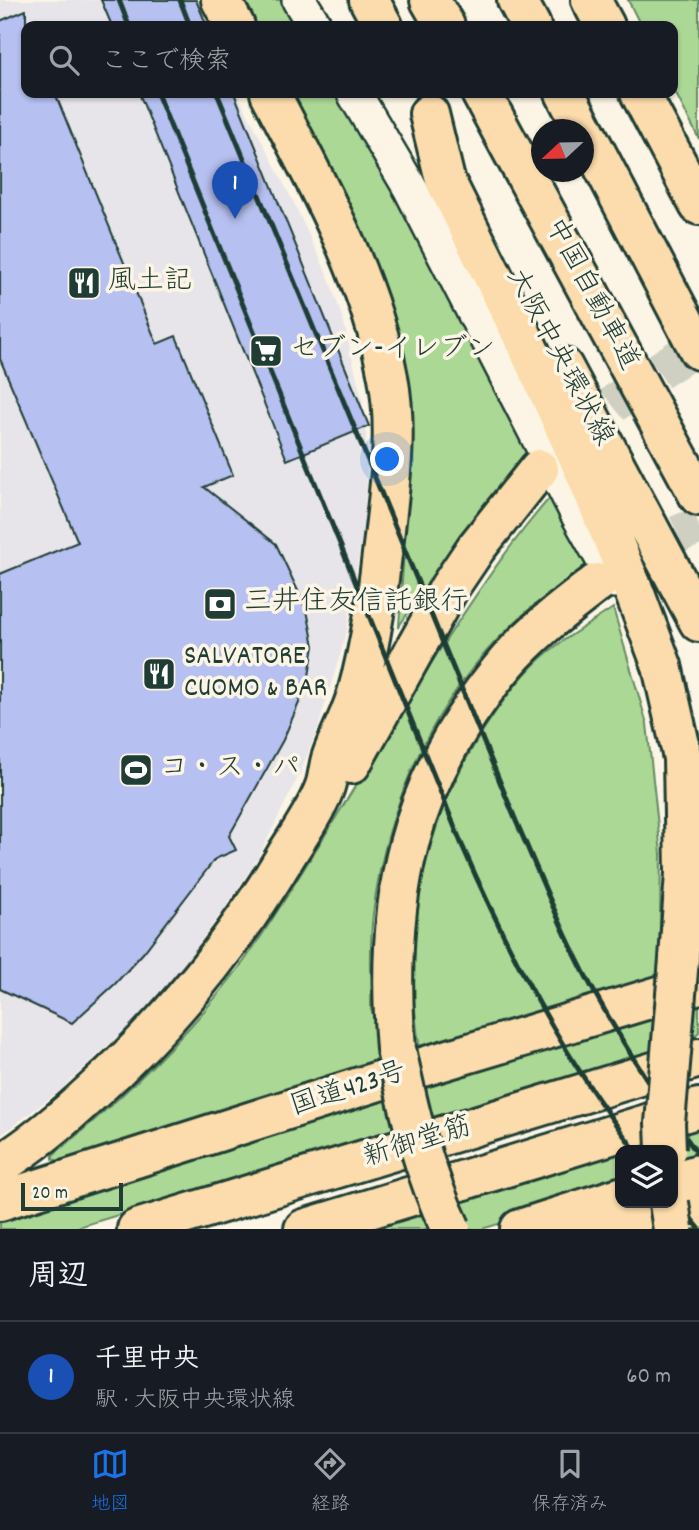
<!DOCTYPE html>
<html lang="ja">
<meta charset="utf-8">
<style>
:root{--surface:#171b24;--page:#242831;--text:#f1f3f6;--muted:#9ea1a6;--line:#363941;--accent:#1a73e8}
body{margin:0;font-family:Dekko,"Klee One",sans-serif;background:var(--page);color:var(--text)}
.controls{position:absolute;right:21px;bottom:21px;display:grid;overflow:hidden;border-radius:14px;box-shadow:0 2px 5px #0004}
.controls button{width:63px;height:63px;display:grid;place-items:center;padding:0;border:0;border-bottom:2px solid var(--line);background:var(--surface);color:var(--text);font:35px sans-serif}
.compass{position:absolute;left:531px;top:119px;width:63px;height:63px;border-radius:50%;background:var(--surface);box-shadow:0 2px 5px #0004;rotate:248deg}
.scale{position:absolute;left:21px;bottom:18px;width:102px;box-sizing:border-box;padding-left:7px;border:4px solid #1f3d34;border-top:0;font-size:19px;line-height:24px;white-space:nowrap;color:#1f3d34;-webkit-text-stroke:5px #fcf5e5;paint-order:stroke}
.you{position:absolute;left:388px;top:460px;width:24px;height:24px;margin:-18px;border:5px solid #fff;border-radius:50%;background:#1a73e8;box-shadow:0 0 0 10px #1a73e833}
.badge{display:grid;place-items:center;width:46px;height:46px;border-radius:50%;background:var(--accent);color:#fff;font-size:23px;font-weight:700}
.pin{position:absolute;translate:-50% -58px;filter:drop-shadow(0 2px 4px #0008)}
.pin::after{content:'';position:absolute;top:37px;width:24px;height:21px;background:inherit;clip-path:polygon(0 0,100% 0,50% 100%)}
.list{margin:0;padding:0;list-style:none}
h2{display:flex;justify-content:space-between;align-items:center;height:91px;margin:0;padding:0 28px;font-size:30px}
h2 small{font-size:23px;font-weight:400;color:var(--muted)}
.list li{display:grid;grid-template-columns:46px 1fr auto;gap:21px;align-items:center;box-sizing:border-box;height:112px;padding:0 28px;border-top:2px solid var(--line)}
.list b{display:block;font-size:26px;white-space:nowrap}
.list p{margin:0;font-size:23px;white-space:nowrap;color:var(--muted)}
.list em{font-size:23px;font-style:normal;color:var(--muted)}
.icon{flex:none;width:38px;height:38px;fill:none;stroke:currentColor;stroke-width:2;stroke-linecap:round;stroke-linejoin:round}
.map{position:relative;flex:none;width:699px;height:1229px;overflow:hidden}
.search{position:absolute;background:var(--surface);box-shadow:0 2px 5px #0004;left:21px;right:21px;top:21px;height:77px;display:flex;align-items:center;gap:18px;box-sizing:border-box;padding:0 24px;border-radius:14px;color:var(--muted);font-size:26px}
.sheet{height:203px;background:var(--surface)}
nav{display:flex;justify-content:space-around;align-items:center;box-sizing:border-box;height:98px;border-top:2px solid var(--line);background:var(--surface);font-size:19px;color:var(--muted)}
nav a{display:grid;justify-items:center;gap:4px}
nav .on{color:var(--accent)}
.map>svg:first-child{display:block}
.built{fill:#e7e5e9}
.green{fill:#acd896;stroke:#668a65;stroke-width:2}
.building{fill:#b6c0f1;stroke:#1f3d34;stroke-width:2}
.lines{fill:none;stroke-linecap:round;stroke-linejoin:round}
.primary-tunnel{stroke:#d0d0c2;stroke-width:38;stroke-dasharray:38 19;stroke-linecap:butt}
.street-casing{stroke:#1f3d34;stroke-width:38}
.primary-casing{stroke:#1f3d34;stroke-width:44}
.highway-casing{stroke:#1f3d34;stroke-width:44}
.street{stroke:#fcf5e5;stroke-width:33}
.primary{stroke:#fcdcac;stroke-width:38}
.highway{stroke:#fcdcac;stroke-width:38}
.rail{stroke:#1f3d34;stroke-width:5}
.primary-bridge-casing{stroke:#1f3d34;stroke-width:44;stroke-linecap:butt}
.primary-bridge{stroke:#fcdcac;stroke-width:38}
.labels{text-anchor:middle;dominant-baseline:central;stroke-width:7;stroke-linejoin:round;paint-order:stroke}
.poi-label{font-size:28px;fill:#1f3d34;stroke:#fcf5e5;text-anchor:start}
.street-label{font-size:28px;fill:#1f3d34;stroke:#fcf5e5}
</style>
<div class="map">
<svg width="699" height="1229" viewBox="0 0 699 1229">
<rect width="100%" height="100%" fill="#fcf5e5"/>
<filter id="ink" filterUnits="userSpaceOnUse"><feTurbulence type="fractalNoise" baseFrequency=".0143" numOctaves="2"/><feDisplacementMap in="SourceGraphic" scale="14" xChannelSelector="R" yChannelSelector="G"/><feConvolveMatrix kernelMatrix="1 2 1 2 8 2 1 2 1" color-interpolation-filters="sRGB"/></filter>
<g filter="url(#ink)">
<path class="built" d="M 0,0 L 189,0 L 203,26 L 26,26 L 26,93 L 237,93 L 294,203 L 328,276 L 343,319 L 362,399 L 366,435 L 367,477 L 364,520 L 346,635 L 319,725 L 301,771 L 259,856 L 234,895 L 178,973 L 140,1016 L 59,1091 L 0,1136 Z"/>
<path class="green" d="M 237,0 L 282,0 L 297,26 L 251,26 Z
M 628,0 L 699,0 L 699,139 L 673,88 L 673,26 L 641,26 Z
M 285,93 L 336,93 L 380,166 L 531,453 C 478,502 440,567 399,626 L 410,461 Z
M 554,493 L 589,563 C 564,583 537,601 514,623 C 433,699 386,805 373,914 C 369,945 372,978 371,1010 L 375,1018 L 381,1061 L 58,1161 L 53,1159 L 53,1155 C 123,1098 188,1036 242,964 C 263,935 281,905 300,875 C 350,796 397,716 448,637 C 481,587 514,538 554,493 Z
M 613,608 L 647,724 L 661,854 L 659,977 L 420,1050 C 400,933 424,816 492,717 C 507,695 526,670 547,653 C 567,636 591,623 613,608 Z
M 699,1003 L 699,1032 L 694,1037 L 649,1054 L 72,1229 L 0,1229 L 0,1215 Z
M 699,1128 L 699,1163 L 673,1171 L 673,1150 L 626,1150 Z
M 620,1152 L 620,1187 L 482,1229 L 370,1229 Z"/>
<path class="building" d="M 101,0 L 196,0 L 207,26 L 112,26 Z
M 26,10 L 26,93 L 55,93 L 157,344 L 176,336 L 233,475 L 204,487 L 276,544 L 307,610 L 314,646 L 308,682 L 283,740 L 229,836 L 236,850 L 215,859 L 144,952 L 115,984 L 72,1023 L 0,989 L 0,574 L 78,542 L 0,359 L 0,21 Z
M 139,93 L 234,93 L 369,426 L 287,460 Z"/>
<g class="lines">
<path class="primary-tunnel" d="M 568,441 L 637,385 L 699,345
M 628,562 C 651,548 674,534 699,526"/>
<defs>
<path id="street" d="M 299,0 L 315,26
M 354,93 L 409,186 L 579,517 L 615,581"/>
<path id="primary" d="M 221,0 L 235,26
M 369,0 L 383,26
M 591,0 L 605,26
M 640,93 L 699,205
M 429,114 L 445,180 L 524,339 L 584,470 L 635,594 L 662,666 L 683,758 L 685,873 L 679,959
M 563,367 L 699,622
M 351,764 L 449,588 L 476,548 L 539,469
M 396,1049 C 384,899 406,781 506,663 C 532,632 566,607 597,583
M 0,1165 C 33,1144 64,1118 92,1092 C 168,1024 232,946 284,859 C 297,837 315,813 324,789 C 328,780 328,769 331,759 C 339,735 352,714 358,690 C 372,640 378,589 384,538 C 390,484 398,431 388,377 C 369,275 317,184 270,93
M 580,1229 L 657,1212 L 699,1209"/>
<path id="highway" d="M 430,0 L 445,26
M 517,0 L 531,26
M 481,93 L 699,496
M 565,93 L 699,350
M 673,1182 L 699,1174
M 0,1201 L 426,1066 L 699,984
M 137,1229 L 699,1058
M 304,1229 L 699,1108
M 520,1229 L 620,1197"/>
</defs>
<use href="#street" class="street-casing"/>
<use href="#primary" class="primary-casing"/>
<use href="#highway" class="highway-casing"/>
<use href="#street" class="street"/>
<use href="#primary" class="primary"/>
<use href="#highway" class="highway"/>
<path class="rail" d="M 119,0 L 129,26
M 180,0 L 190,26
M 157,93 L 462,845 C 509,953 563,1057 635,1150
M 217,93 L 516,821 C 543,882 567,945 600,1002 C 630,1056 664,1107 699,1156
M 673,1197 L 699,1228"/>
<defs>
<path id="primary-bridge" d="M 396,1049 C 409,1112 423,1171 451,1229
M 666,1150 L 665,1123 L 679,959
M 669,1203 L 673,1229"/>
</defs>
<use href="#primary-bridge" class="primary-bridge-casing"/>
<use href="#primary-bridge" class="primary-bridge"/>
</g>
</g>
<defs>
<symbol id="restaurant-square" viewBox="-11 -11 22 22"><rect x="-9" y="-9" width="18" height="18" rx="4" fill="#1f3d34" stroke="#fcf5e5"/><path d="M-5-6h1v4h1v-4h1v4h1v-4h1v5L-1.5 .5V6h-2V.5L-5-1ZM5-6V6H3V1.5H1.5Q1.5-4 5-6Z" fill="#fff"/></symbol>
<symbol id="supermarket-square" viewBox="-11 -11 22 22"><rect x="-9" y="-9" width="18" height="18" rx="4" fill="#1f3d34" stroke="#fcf5e5"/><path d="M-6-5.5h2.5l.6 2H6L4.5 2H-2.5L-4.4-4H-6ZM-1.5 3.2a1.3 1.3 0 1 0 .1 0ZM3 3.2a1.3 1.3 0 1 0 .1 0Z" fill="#fff"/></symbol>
<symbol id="bank-square" viewBox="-11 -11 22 22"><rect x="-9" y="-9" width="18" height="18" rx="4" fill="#1f3d34" stroke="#fcf5e5"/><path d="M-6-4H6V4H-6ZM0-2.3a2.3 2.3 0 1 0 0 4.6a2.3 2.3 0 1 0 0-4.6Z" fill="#fff"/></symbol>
<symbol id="stadium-square" viewBox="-11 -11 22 22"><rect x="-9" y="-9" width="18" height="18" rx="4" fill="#1f3d34" stroke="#fcf5e5"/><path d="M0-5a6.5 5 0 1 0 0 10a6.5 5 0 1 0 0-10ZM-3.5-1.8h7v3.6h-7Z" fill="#fff"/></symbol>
</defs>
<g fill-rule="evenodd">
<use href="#restaurant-square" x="65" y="264" width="38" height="38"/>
<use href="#supermarket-square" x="247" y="332" width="38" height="38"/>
<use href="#bank-square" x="201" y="585" width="38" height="38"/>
<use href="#restaurant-square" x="140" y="655" width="38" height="38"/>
<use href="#stadium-square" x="117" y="751" width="38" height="38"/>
</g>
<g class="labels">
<g class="poi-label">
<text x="108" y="283">風土記</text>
<text x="290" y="351">セブン-イレブン</text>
<text x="244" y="604">三井住友信託銀行</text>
<text x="184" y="658">SALVATORE<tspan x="184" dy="32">CUOMO &amp; BAR</tspan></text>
<text x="160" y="770">コ・ス・パ</text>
</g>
<g class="street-label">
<text transform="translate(590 295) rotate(62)">中国自動車道</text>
<text transform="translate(558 358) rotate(62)">大阪中央環状線</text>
<text transform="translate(349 1091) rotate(-18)">国道423号</text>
<text transform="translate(418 1144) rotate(-17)">新御堂筋</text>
</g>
</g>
</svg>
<div class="controls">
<button><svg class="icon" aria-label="layers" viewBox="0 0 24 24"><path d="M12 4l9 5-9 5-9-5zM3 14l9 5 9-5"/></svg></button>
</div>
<svg class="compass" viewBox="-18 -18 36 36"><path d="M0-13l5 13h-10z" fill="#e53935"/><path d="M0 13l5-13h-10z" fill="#9ea1a6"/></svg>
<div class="scale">20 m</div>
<div class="you"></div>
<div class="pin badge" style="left:235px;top:219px;background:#1a4fb4">1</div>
<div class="search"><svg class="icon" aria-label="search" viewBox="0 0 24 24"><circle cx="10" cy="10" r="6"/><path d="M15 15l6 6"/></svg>ここで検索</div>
</div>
<section class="sheet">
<h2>周辺<small></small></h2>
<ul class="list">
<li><span class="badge" style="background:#1a4fb4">1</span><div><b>千里中央</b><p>駅 · 大阪中央環状線</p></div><em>60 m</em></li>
</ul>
</section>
<nav>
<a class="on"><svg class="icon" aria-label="map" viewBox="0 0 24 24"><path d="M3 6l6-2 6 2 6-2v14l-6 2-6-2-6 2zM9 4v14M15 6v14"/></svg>地図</a>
<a><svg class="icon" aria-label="directions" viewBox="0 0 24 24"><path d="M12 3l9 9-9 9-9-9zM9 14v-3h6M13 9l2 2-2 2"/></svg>経路</a>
<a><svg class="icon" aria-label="saved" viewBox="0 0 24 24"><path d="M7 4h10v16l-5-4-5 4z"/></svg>保存済み</a>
</nav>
